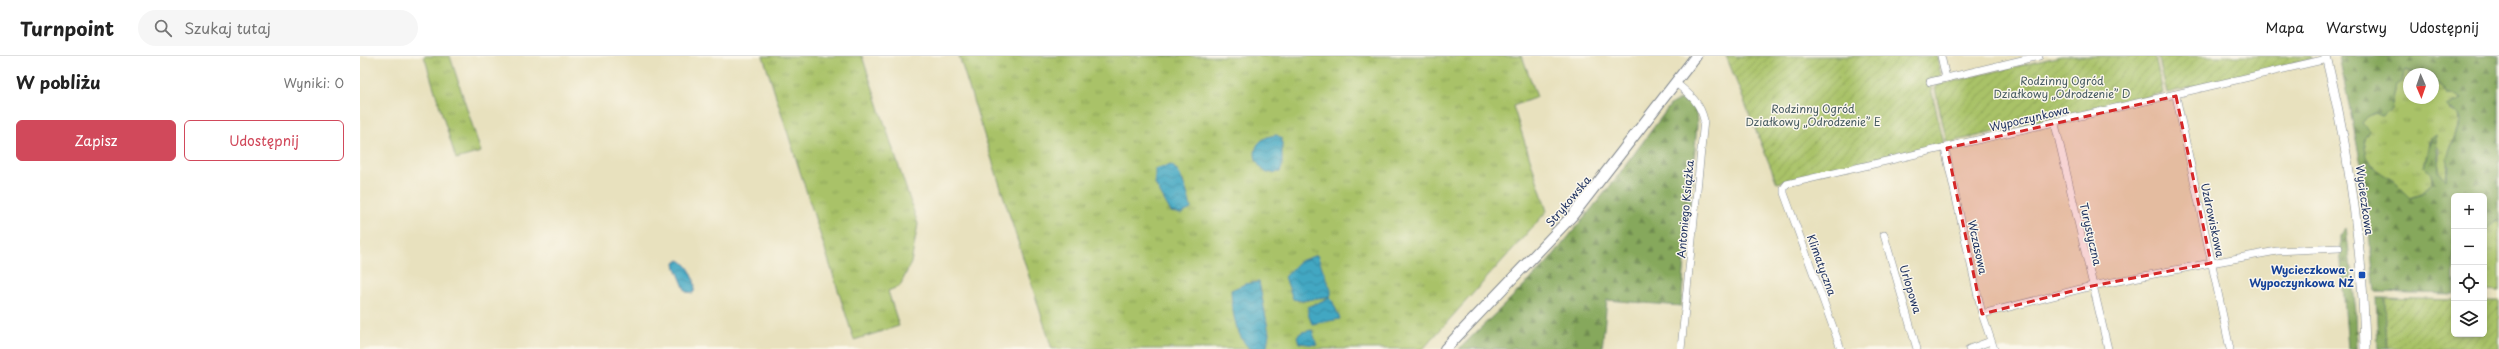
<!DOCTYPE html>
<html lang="pl">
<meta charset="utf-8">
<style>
:root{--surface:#fff;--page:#f6f6f6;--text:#222;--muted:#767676;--line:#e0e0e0;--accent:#d1495b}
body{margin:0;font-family:"Playpen Sans",sans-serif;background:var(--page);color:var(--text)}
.controls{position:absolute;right:12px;bottom:12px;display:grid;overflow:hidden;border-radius:6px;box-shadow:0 2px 6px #0003}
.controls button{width:36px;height:36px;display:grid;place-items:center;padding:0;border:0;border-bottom:1px solid var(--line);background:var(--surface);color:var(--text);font:20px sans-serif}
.compass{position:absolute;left:2043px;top:12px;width:36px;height:36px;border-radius:50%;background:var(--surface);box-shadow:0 2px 6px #0003;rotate:178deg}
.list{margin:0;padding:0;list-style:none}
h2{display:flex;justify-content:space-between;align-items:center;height:52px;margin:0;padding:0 16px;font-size:17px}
h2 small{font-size:13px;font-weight:400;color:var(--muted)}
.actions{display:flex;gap:8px;padding:12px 16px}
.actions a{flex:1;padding:9px 0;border:1px solid var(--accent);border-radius:6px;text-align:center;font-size:14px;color:var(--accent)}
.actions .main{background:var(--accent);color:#fff}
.icon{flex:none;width:22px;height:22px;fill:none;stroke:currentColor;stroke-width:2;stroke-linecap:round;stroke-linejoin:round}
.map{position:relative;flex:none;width:2139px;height:293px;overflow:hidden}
header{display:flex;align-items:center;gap:24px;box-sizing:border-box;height:56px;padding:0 20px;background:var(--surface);border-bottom:1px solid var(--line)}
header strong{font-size:19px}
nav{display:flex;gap:22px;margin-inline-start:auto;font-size:14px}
.search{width:280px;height:36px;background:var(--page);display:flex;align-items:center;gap:10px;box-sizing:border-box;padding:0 14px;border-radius:22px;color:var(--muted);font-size:15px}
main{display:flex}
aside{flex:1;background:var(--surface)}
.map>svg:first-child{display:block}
.grass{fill:url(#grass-tufts);stroke:#627863}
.forest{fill:url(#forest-firs);stroke:#506c5d;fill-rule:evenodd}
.garden{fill:url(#garden-furrows);stroke:#627863}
.water{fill:url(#water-waves);stroke:#2e6b90}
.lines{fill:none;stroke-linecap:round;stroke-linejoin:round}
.street-casing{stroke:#82888e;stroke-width:8}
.secondary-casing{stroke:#82888e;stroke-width:10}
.primary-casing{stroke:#82888e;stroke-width:12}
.street{stroke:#fff;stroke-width:7}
.secondary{stroke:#fff;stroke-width:9}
.primary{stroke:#fff;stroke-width:10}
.marked{fill:#d62828;fill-opacity:0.2;stroke:#d62828;stroke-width:3;stroke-dasharray:8 5;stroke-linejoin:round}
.transit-dot{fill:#1a4fb4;stroke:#fbf7ec;stroke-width:1.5}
.labels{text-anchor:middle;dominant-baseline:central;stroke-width:3;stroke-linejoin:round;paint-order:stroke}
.park-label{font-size:11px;fill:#465b61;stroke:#fbf7ec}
.street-label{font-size:11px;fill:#1b2f5e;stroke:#fbf7ec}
.transit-label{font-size:11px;font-weight:bold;fill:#164399;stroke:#fbf7ec;text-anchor:end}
</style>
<header>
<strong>Turnpoint</strong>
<div class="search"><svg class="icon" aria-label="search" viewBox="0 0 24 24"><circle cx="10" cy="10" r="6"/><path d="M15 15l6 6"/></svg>Szukaj tutaj</div>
<nav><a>Mapa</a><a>Warstwy</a><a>Udostępnij</a></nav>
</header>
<main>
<aside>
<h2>W pobliżu<small>Wyniki: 0</small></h2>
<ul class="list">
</ul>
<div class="actions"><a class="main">Zapisz</a><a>Udostępnij</a></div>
</aside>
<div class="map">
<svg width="2139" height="293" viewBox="0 0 2139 293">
<defs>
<pattern id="grass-tufts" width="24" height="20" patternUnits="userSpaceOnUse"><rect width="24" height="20" fill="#a9c268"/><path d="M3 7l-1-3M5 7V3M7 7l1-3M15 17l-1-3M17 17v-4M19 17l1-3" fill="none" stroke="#899e59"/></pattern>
<pattern id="forest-firs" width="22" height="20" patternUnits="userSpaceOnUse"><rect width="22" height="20" fill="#86a85c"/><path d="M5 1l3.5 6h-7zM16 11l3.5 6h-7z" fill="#6d894f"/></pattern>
<pattern id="garden-furrows" width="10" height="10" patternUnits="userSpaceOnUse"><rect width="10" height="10" fill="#a9c268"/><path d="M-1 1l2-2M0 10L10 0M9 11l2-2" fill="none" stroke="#899e59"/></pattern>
<pattern id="water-waves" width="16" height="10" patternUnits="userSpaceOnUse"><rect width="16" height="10" fill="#42a7c2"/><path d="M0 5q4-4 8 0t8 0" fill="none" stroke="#3688a1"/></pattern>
</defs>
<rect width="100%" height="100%" fill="#fbf7ec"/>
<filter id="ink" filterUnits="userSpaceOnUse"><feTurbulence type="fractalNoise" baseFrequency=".025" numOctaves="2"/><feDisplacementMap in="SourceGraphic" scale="8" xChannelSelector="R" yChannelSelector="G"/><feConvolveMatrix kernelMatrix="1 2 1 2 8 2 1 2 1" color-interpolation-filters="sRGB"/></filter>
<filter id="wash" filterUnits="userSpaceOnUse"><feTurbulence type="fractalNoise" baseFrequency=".012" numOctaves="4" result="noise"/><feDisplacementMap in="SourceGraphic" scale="16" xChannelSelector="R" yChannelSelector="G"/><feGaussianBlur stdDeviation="0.9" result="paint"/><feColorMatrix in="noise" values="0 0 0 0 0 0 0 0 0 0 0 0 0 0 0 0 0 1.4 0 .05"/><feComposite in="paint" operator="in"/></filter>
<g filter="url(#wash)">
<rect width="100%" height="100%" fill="#e8e1be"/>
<path class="grass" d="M 64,0 L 90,0 L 121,96 L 96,103 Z
M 403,0 L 502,0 L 558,168 L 551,207 L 540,230 L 528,235 L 539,270 L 494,284 Z
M 599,0 L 1162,0 L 1177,41 L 1153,50 L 1187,155 L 1063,293 L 692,293 Z
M 2045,14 L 2058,18 L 2049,18 L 2049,42 L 2073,42 L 2073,25 L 2079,28 L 2087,38 L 2095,38 L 2102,43 L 2090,54 L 2098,58 C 2101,72 2092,82 2090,96 C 2088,106 2088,114 2085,124 L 2079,115 L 2079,93 L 2070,81 L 2064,111 L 2071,117 L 2072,126 L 2062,138 L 2050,142 L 2034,125 L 2015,114 L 2006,100 L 2002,67 L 2006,61 L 2015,57 L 2022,60 L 2031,53 L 2036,28 L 2042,25 Z
M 2135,165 L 2139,166 L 2139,235 L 2124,234 L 2125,175 Z"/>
<path class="forest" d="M 1979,0 L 2139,0 L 2139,166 L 2135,165 L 2125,175 L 2124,204 L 2124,140 L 2094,140 L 2094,238 L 2015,236 L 2003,118 ZM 2045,14 L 2058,18 L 2073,18 L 2075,28 L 2079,28 L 2087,38 L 2095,38 L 2102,43 L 2087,50 L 2098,58 L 2100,66 L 2087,102 L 2089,110 L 2085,124 L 2079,115 L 2076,79 L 2071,81 L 2064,111 L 2071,117 L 2072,126 L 2062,138 L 2051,142 C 2045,137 2039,129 2032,124 C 2011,110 2007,110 2004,83 L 2009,75 L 2002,67 L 2007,61 L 2015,57 L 2022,60 L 2031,53 L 2036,29 L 2042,25 Z
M 1321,43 L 1331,46 L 1336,55 L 1337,69 L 1321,250 L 1247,244 L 1242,293 L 1099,293 L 1186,208 L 1251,129 L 1311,48 Z
M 1986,171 L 1996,256 L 1997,293 L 1988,293 L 1980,192 L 1980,180 Z
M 2016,242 L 2025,242 L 2027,293 L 2018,293 Z"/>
<path class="garden" d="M 1366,0 L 1577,0 L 1581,20 L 1569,23 L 1584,88 L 1417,127 Z
M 1701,0 L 1795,0 L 1803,37 L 1587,87 L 1575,33 L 1577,29 Z
M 1798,0 L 1951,0 L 1952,3 L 1807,37 Z
M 2025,242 L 2094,244 L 2094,278 L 2124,278 L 2124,245 L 2139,245 L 2139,293 L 2027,293 Z"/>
<path class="water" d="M 917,79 L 922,83 L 922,111 L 920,116 L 907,117 C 888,104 892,81 917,79 Z
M 811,109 C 821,114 830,143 831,153 L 821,158 L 811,156 L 795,128 L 795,113 Z
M 957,199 L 971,234 L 971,240 L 942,245 L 933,243 L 925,221 L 940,205 Z
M 319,204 C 329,207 339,229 333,237 L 326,236 L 316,212 L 315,207 Z
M 899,226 L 909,277 L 907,291 L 890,293 C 875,279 872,254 871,234 L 885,228 Z
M 969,242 L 972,244 L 980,263 L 952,268 L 948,258 L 948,251 Z
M 952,274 L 957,289 L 939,287 L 937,280 L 942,276 Z"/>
</g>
<g filter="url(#ink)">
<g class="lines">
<defs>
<path id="street" d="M 1581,0 L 1586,22
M 1570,26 L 1679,0
M 1316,27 C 1329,38 1340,46 1344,64 L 1321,293
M 1816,40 L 1870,293
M 1695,68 L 1748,293
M 1585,93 L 1622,258 L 1634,293
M 1524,179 L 1557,293
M 1622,258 L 1732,230 L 1851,207 L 1917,195 L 1979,192
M 1481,293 L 1424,137 L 1424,132 L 1427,128 L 1967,3
M 1609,293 L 1631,285"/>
<path id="secondary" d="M 1966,0 C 1989,96 2003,194 2005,293"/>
<path id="primary" d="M 1085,293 L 1212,160 L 1336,0"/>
</defs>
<use href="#street" class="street-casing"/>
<use href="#secondary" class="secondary-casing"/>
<use href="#primary" class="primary-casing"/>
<use href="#street" class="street"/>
<use href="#secondary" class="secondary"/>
<use href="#primary" class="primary"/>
</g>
</g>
<path class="marked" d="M 1816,40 L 1851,207 L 1732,230 L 1622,258 L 1587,92 Z"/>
<rect class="transit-dot" x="1998" y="215" width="8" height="8" rx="2"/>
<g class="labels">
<g class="park-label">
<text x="1702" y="24">Rodzinny Ogród<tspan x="1702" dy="13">Działkowy „Odrodzenie” D</tspan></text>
<text x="1453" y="52">Rodzinny Ogród<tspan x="1453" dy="13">Działkowy „Odrodzenie” E</tspan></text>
</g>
<g class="street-label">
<text transform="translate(1669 62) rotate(-13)">Wypoczynkowa</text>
<text transform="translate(2005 144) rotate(82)">Wycieczkowa</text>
<text transform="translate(1208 145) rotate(-50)">Strykowska</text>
<text transform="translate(1325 153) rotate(-85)">Antoniego Książka</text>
<text transform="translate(1853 164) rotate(78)">Uzdrowiskowa</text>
<text transform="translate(1731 178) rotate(77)">Turystyczna</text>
<text transform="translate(1618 191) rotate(78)">Wczasowa</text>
<text transform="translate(1462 209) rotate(70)">Klimatyczna</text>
<text transform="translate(1551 233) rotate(73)">Urlopowa</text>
</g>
<g class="transit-label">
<text x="1994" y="213">Wycieczkowa -<tspan x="1994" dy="13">Wypoczynkowa NŻ</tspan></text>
</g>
</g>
</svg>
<div class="controls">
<button>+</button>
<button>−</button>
<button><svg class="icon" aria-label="locate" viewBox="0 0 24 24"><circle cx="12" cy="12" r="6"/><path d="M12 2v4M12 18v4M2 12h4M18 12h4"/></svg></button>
<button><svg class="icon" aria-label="layers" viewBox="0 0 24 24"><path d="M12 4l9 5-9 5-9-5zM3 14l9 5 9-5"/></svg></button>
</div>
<svg class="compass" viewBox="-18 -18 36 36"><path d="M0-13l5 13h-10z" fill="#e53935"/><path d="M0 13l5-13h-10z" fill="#767676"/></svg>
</div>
</main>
